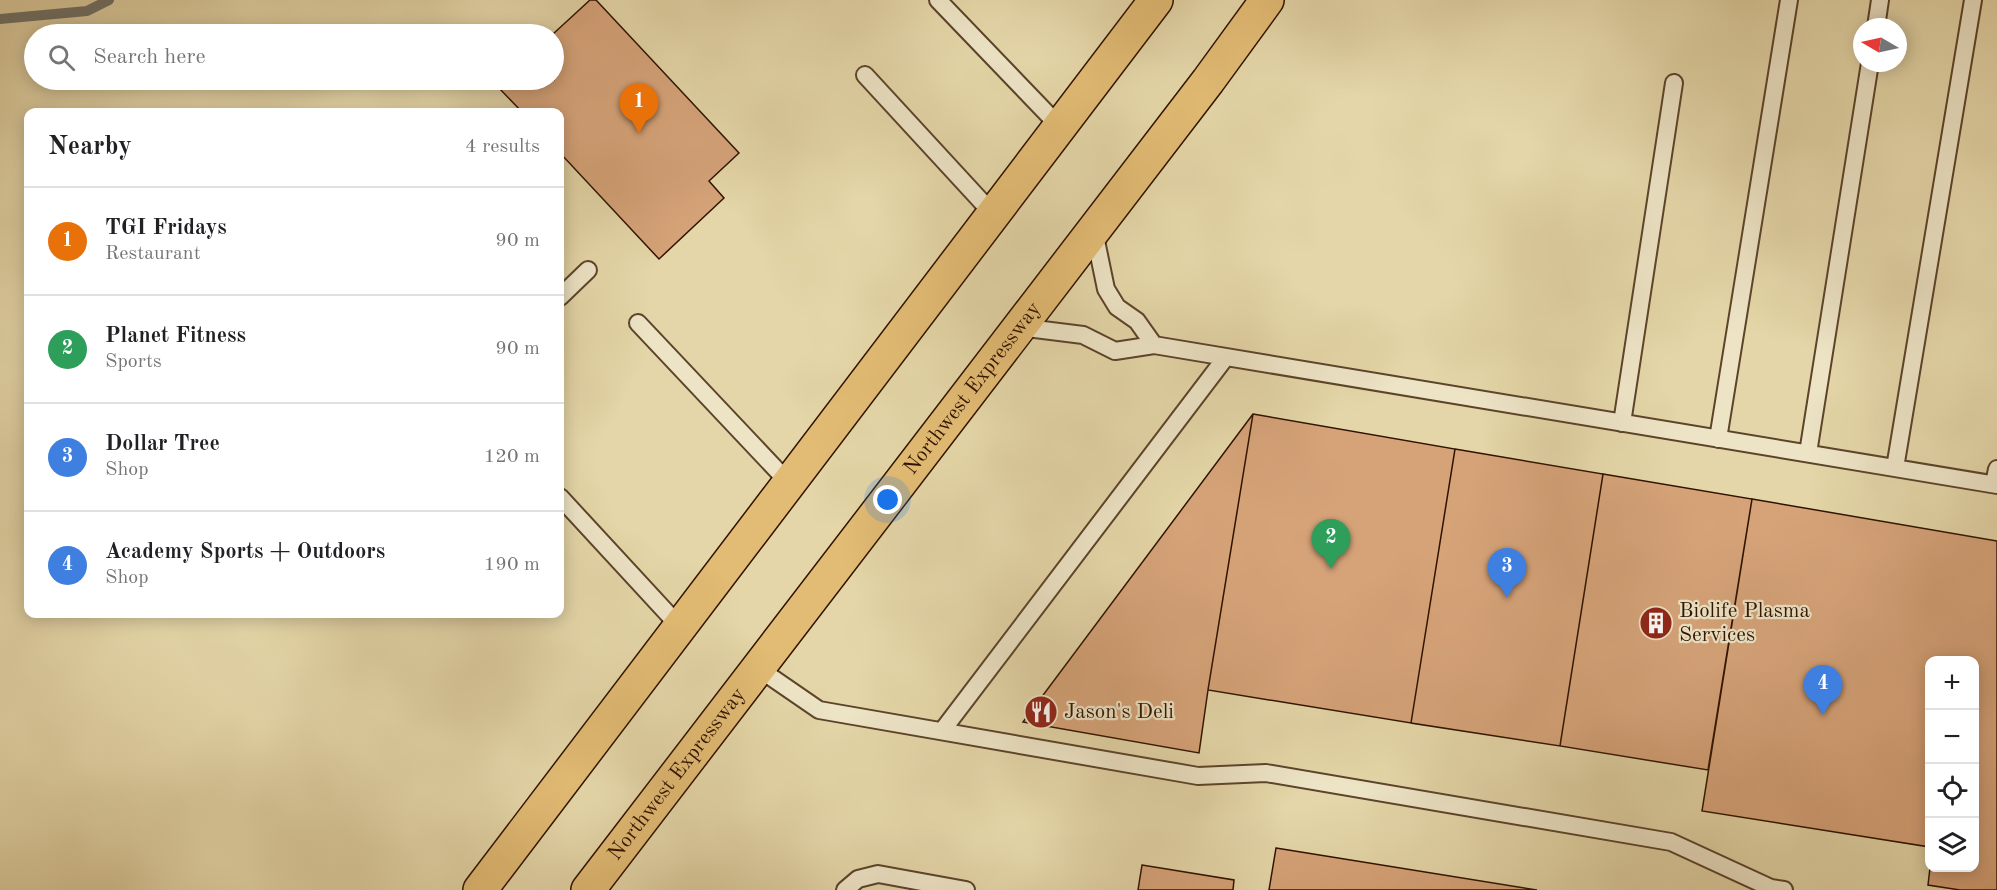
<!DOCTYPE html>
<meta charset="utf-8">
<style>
:root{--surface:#fff;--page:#f6f6f6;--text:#202124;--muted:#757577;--line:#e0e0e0;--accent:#b45309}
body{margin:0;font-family:"Old Standard TT",serif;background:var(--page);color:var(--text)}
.controls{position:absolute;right:18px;bottom:18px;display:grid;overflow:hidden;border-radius:12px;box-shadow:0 3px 15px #0003}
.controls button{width:54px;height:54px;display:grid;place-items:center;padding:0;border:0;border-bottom:2px solid var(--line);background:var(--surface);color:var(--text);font:30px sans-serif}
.compass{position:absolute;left:1853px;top:18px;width:54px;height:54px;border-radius:50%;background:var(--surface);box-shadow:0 3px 15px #0003;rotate:279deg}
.you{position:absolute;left:888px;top:500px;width:21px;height:21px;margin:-15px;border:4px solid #fff;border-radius:50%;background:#1a73e8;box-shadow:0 0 0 9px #1a73e833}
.badge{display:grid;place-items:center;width:39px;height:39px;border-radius:50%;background:var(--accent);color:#fff;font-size:20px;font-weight:700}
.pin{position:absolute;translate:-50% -50px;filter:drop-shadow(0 2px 3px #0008)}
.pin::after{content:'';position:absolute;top:32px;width:21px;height:18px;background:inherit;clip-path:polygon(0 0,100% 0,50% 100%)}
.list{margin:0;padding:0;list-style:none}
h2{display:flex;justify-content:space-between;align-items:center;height:78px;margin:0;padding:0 24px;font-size:26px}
h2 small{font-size:20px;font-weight:400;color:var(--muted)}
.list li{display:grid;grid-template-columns:39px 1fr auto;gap:18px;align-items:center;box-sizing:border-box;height:108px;padding:0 24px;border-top:2px solid var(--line)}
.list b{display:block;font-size:22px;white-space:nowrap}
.list p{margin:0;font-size:20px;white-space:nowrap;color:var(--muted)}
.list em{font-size:20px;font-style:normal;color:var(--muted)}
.icon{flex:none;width:33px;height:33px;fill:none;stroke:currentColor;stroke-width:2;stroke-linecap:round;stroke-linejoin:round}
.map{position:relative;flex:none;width:1997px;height:890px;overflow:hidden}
.search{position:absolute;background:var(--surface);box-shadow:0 3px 15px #0003;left:24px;top:24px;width:540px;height:66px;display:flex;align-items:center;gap:15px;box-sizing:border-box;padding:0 21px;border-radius:33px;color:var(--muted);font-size:22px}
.panel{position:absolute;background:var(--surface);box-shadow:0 3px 15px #0003;left:24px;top:108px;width:540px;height:510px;border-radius:12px}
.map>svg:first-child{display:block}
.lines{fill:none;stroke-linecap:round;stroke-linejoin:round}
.stream{stroke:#70746c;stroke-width:10}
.building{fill:#d6a379;stroke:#2f1200;stroke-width:1.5}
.service-casing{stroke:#5c432a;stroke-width:20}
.trunk-casing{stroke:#2f1200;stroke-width:36}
.service{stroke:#ede4c6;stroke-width:16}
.trunk{stroke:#e2bb74;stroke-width:33}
.labels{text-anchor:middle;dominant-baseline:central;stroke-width:4.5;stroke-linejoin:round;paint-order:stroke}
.street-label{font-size:21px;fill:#2f1200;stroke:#ede4c6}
.poi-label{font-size:21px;fill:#2f1200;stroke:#ede4c6;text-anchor:start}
</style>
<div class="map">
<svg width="1997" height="890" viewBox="0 0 1997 890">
<rect width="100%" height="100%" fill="#e4d6a8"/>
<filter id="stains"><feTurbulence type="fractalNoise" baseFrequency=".00333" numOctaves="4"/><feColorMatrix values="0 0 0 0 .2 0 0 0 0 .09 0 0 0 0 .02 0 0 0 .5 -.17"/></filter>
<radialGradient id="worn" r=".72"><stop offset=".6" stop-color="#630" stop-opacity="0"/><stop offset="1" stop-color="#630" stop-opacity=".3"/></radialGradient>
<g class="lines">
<path class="stream" d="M 0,19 L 87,11 L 109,0"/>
</g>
<path class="building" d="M 590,0 L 596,0 L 739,153 L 709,181 L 724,198 L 659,259 L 560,153 L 560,112 L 522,112 L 498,87 L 505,80 L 554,80 L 553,34 Z
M 1253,414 L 1455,449 L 1411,723 L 1208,690 Z
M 1253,414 L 1208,690 L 1199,753 L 1023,722 Z
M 1455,449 L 1603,474 L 1560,746 L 1411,723 Z
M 1603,474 L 1752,499 L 1708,770 L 1560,746 Z
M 1752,499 L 1997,541 L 1997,890 L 1960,890 L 1928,885 L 1930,868 L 1974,868 L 1974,660 L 1930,660 L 1930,847 L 1702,811 Z
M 1276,848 L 1537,890 L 1269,890 Z
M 1142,865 L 1234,880 L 1233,890 L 1138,890 Z"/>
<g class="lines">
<defs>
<path id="service" d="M 938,0 L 1060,127
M 1876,27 L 1880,0
M 865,75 L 993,214
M 1094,231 L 1106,289 L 1117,307 L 1137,321 L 1154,345
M 560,297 L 588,270
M 638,323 L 789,483
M 1019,327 L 1083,335 L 1115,351 L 1154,345 L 1997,485
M 1622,423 L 1674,83
M 1718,439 L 1789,0
M 1808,453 L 1870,63
M 1895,468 L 1973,0
M 1994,484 L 1997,469
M 560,497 L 680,627
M 758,668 L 819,710 L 1198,776 L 1266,773 L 1671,842 L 1771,888 L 1784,890
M 942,731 L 1226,357
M 845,890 L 858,879 L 878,874 L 966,890"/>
<g id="trunk">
<path d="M 480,890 L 1156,0"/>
<path id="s1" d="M 588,890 L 1208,81 L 1267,0"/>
</g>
</defs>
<use href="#service" class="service-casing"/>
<use href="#trunk" class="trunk-casing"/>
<use href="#service" class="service"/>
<use href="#trunk" class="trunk"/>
</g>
<defs>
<symbol id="building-disc" viewBox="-11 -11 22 22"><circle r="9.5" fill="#8f2418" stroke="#ede4c6"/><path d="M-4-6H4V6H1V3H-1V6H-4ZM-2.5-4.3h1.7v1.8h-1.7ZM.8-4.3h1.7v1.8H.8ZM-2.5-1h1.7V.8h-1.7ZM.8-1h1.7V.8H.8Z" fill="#fff"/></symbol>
<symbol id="restaurant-disc" viewBox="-11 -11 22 22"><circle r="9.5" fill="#8f2418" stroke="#ede4c6"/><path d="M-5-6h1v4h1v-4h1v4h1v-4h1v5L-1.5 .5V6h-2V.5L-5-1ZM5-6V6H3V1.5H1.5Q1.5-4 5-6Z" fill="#fff"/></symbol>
</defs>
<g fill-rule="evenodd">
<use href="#building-disc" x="1637" y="604" width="38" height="38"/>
<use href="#restaurant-disc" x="1022" y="693" width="38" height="38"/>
</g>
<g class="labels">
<g class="street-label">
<text stroke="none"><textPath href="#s1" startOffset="632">Northwest Expressway</textPath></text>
<text stroke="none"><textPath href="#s1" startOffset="146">Northwest Expressway</textPath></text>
</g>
<g class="poi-label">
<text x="1679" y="611">Biolife Plasma<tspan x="1679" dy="24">Services</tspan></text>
<text x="1064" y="712">Jason's Deli</text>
</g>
</g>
<rect width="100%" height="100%" filter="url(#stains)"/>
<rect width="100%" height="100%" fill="url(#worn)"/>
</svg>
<div class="controls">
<button>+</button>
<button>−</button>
<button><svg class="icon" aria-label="locate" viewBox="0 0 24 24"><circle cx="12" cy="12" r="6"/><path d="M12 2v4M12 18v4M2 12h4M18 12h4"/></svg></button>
<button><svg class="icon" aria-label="layers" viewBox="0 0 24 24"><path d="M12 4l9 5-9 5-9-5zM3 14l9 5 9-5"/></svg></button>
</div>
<svg class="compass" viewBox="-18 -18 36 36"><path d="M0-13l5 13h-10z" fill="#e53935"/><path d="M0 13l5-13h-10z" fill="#757577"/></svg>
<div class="you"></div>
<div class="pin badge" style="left:639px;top:133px;background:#e8710a">1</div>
<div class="pin badge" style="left:1331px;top:569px;background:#2e9e5b">2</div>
<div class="pin badge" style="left:1507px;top:598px;background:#3f7fe0">3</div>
<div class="pin badge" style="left:1823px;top:715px;background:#3f7fe0">4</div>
<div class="search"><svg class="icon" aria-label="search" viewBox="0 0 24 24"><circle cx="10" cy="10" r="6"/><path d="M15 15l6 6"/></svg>Search here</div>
<section class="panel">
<h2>Nearby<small>4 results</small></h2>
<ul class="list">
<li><span class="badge" style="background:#e8710a">1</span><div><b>TGI Fridays</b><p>Restaurant</p></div><em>90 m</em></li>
<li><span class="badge" style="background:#2e9e5b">2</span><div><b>Planet Fitness</b><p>Sports</p></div><em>90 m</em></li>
<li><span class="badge" style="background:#3f7fe0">3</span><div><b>Dollar Tree</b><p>Shop</p></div><em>120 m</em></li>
<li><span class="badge" style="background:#3f7fe0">4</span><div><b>Academy Sports + Outdoors</b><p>Shop</p></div><em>190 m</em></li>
</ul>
</section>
</div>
